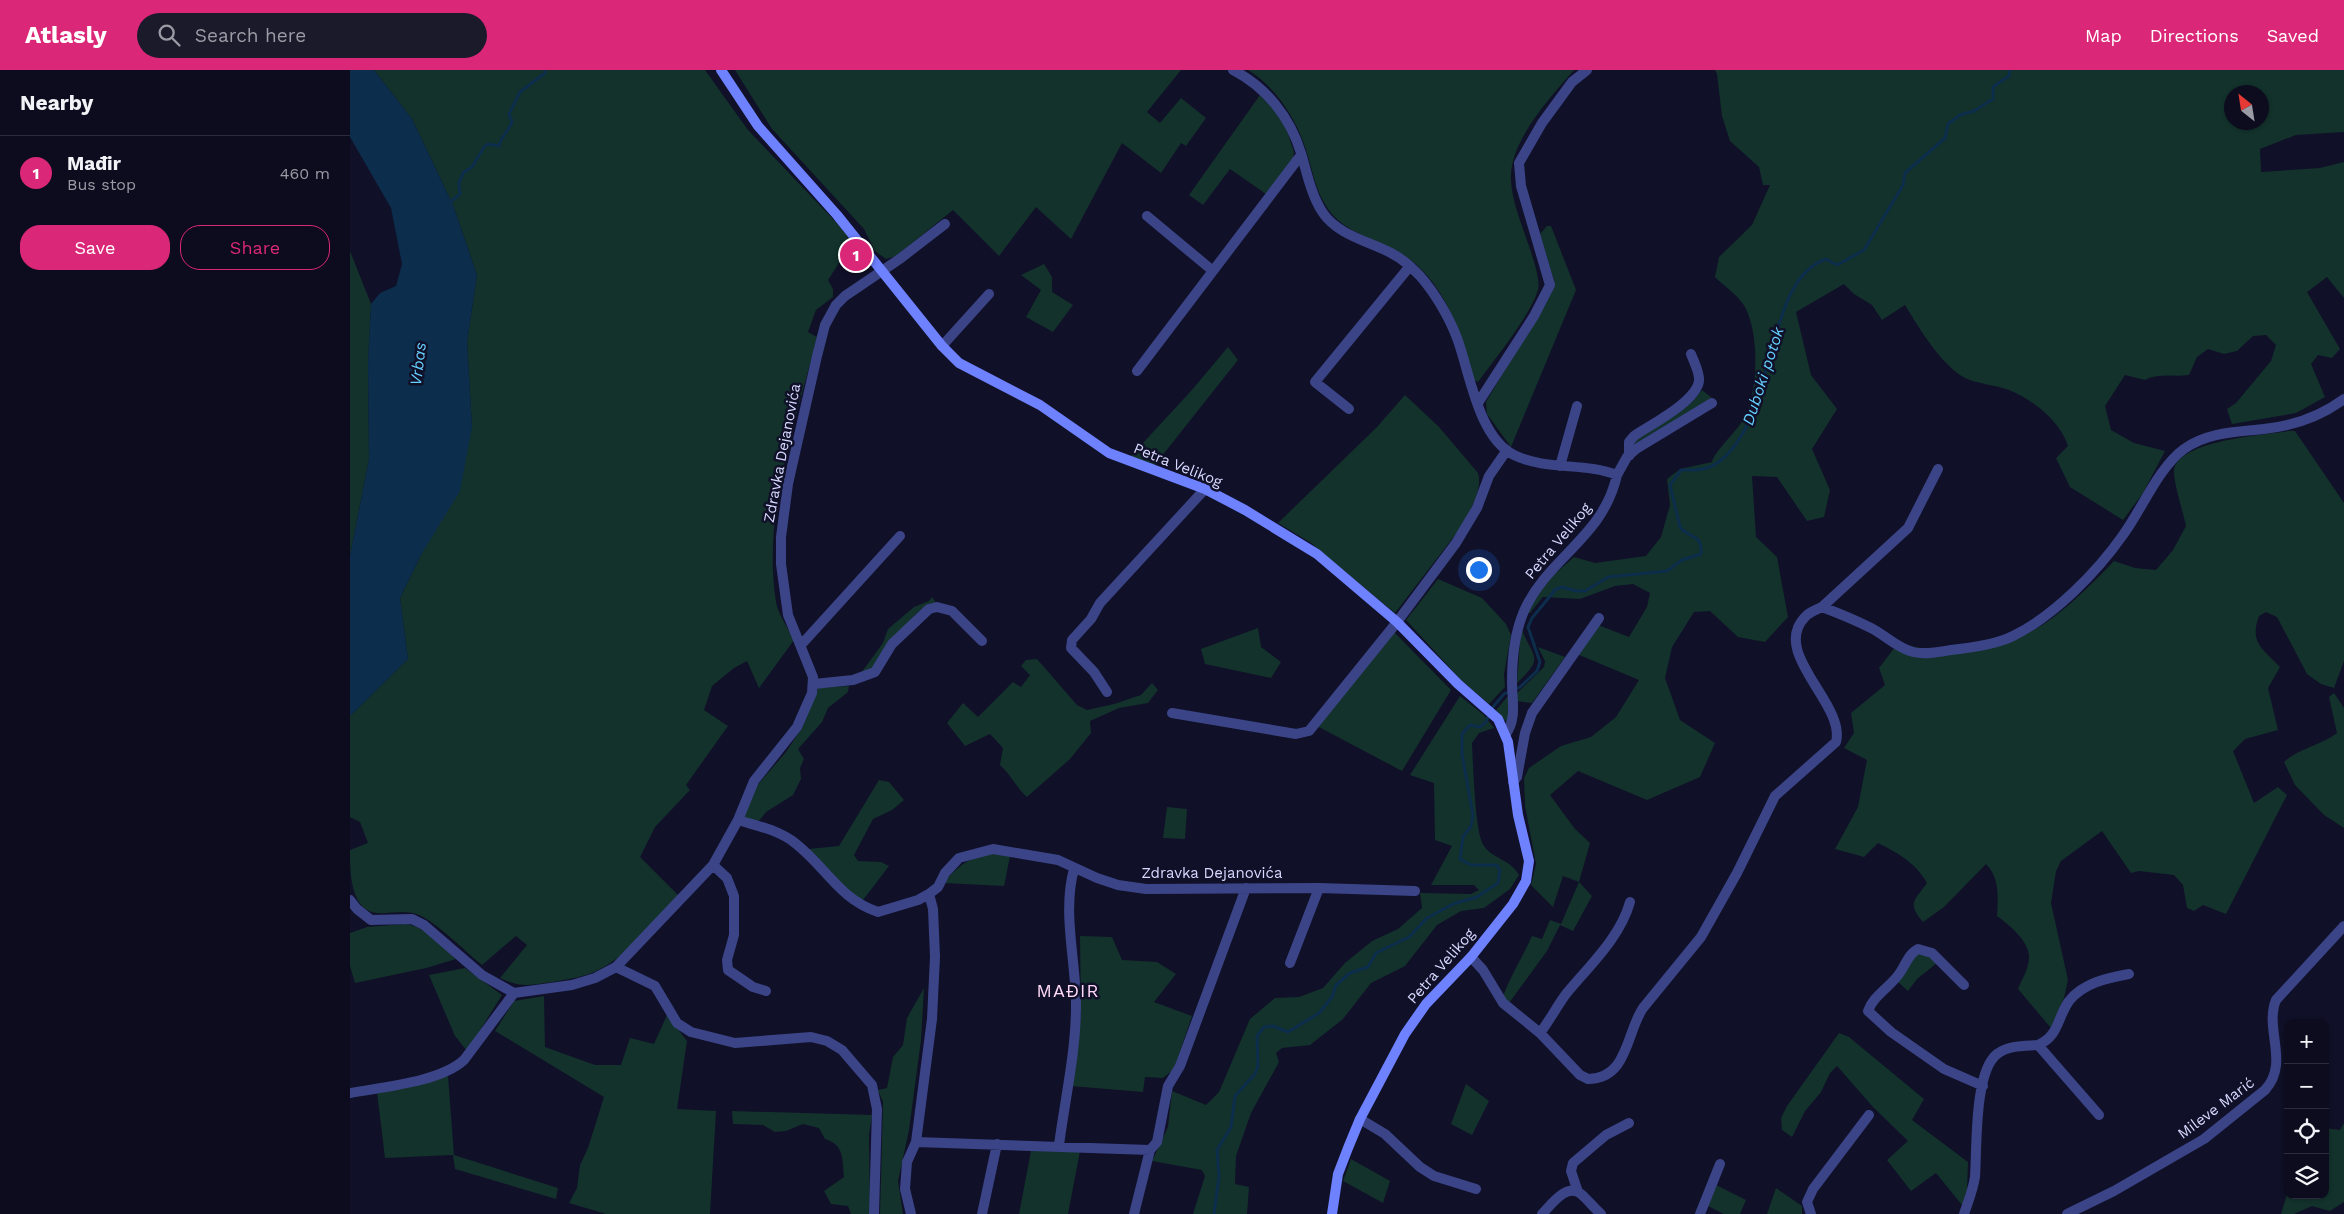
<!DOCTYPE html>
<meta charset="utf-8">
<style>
:root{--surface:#0c0c1e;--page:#1a1a2b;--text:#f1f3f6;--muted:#9a9ba4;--line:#2c2c3c;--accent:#db2777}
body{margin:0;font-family:"Work Sans",sans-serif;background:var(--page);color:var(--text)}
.controls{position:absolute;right:15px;bottom:15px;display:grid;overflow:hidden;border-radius:10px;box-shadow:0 1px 4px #0004}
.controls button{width:45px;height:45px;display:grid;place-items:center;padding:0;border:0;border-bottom:1px solid var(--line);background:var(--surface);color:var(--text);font:25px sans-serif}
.compass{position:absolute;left:1874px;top:15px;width:45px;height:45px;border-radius:50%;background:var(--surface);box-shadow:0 1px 4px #0004;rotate:330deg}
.you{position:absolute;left:1128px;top:499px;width:18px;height:18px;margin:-12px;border:4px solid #fff;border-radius:50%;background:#1a73e8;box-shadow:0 0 0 8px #1a73e833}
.badge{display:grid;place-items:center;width:32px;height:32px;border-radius:50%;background:var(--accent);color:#fff;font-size:16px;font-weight:700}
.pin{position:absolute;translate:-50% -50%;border:2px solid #fff;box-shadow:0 1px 5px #0006}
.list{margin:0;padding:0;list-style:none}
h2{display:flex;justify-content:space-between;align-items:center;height:65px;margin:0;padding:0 20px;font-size:21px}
h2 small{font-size:16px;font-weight:400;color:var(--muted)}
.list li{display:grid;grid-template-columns:32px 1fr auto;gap:15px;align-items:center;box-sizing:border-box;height:75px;padding:0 20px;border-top:1px solid var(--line)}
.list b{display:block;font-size:19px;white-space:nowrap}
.list p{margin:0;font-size:16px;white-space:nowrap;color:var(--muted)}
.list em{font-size:16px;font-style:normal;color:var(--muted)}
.actions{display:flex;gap:10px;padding:15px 20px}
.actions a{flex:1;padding:11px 0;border:1px solid var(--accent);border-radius:20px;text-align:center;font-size:18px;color:var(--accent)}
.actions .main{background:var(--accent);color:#fff}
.icon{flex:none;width:28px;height:28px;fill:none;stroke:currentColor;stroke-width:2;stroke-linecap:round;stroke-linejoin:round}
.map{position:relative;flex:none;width:1994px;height:1144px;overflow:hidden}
header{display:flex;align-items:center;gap:30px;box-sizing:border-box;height:70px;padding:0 25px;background:var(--accent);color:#fff}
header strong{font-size:24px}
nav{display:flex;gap:28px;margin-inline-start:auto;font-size:18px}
.search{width:350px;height:45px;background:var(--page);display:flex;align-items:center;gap:12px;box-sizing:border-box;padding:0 18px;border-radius:28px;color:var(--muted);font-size:19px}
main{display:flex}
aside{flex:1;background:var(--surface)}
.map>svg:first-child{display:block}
.green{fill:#13322c;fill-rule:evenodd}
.water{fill:#0c2d4b}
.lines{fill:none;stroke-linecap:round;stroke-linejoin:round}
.stream{stroke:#0c2d4b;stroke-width:3}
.street{stroke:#3b4487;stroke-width:10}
.secondary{stroke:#6e81ff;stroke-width:10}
.labels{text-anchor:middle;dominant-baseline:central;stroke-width:5;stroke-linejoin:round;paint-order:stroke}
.street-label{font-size:15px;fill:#d7d9ff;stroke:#101028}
.water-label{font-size:16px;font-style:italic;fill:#65d0ff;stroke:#101028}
.quarter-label{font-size:18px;letter-spacing:1px;fill:#ffd9f7;stroke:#101028}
</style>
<header>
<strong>Atlasly</strong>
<div class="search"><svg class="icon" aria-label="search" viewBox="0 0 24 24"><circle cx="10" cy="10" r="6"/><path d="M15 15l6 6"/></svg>Search here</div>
<nav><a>Map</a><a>Directions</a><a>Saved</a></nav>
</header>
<main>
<aside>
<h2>Nearby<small></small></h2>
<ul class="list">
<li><span class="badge">1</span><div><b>Mađir</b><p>Bus stop</p></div><em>460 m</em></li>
</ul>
<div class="actions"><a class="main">Save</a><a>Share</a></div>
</aside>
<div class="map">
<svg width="1994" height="1144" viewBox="0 0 1994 1144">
<rect width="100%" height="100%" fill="#101028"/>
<path class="green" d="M 24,0 L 355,0 L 398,60 L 501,168 L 501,183 L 489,193 L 478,210 L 483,219 L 483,227 L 466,240 L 458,262 L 467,267 C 446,352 412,443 426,532 C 428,544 438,558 444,570 L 409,618 L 397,591 L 384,598 L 362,616 L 354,640 L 378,656 L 336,715 L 340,720 L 305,757 L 290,787 L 328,825 C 306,849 280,884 250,899 C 236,907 218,909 202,912 C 180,915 171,918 150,908 L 177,875 L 166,866 L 132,895 C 116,882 86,852 69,845 C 55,839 41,844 27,843 C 0,841 0,801 0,780 L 18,773 L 10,752 L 0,747 L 0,646 L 58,589 L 50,528 L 71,485 L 122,357 L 117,272 L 127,205 L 103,135 L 62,49 Z
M 385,0 L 831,0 L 797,42 L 810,53 L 831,28 L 856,48 L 836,76 L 831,73 L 811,103 L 772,73 L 721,169 L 686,137 L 649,186 L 603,140 L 546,186 L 536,189 L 525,181 L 514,159 L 422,59 Z
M 898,0 L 1224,0 C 1200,28 1159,71 1161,110 C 1162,132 1172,155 1179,176 C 1182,185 1191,211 1188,220 C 1179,248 1146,287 1128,312 L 1123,309 C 1110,260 1093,205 1045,180 C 1024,169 997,162 982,144 C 965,124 963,99 954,74 C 944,45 924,16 898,0 Z
M 1365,0 L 1994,0 L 1994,62 L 1946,65 L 1910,79 L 1911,102 L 1970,98 L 1994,92 L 1994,228 L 1977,207 L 1957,222 L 1990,279 L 1982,288 L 1968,285 L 1961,294 L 1975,327 L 1946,343 L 1882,354 L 1877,339 L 1886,333 L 1921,291 L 1926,275 L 1916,265 L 1903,266 L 1887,281 L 1874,284 L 1858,279 L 1847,287 L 1839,305 C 1824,307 1808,303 1795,310 L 1775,305 L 1755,336 L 1761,360 L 1784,373 L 1815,381 L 1793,423 L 1773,450 L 1720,417 L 1706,388 L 1718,376 C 1710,351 1683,330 1659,320 C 1645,315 1628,314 1615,308 C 1591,295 1569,258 1555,235 L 1532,250 L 1522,235 L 1504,224 L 1494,214 L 1446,242 L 1461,305 L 1487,339 L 1462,379 L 1480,420 L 1474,447 L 1457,451 L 1427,407 L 1402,406 L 1406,467 L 1427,487 L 1438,547 L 1415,572 L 1388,567 L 1360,541 L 1344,542 L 1322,577 L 1315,608 L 1330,650 L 1365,673 L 1350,707 L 1297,730 L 1228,701 L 1200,725 L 1225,759 L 1240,773 L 1229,812 L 1242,826 L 1223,861 L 1210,855 L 1197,881 L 1159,933 L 1153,926 C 1161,905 1173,886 1182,866 L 1192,869 L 1200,850 L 1211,854 L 1229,812 L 1213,806 L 1203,837 L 1181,815 L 1186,794 L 1175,736 L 1174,708 L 1179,698 L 1211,676 L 1241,667 L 1266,647 L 1289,610 L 1227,584 L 1248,555 L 1279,567 L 1297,537 L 1300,523 L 1283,514 L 1265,516 L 1230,529 L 1193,527 L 1180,543 L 1176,543 L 1200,508 L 1224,487 L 1245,493 L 1296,486 L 1311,467 L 1320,435 L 1317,409 L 1330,399 L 1362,392 C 1364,382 1384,364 1391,353 C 1409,325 1410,266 1395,237 C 1389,226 1374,216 1365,207 L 1369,187 L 1402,155 L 1420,115 L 1413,115 L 1409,97 L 1380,71 L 1372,46 L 1367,4 ZM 1882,22 L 1912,22 L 1912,52 L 1882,52 Z
M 910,25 L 933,49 L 944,82 L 943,88 L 916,124 L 880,99 L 853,135 L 839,125 Z
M 1197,156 L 1201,156 L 1226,220 L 1161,377 L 1137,344 L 1136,332 L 1204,217 L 1204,211 L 1190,164 Z
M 0,181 L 21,234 L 18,292 L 19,389 L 0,486 Z
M 694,194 L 702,207 L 702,222 L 723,235 L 703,262 L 676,247 L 691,220 L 671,205 Z
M 878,277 L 888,290 L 804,396 L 780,387 L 841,321 Z
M 1352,320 L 1362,328 L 1283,375 L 1284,371 L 1342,332 Z
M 1055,325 L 1089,357 L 1128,403 C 1133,420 1120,441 1112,456 L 1045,543 L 961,473 L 928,453 L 1027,357 Z
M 1939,361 L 1945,361 L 1994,433 L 1994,591 L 1984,618 L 1971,614 L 1957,604 L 1927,547 L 1916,542 L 1909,546 C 1899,573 1913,579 1930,597 L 1918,618 L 1928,660 L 1895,669 L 1883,681 L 1904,733 L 1928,717 L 1937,725 L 1876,844 L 1853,835 L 1844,841 L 1837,838 L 1833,815 L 1824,805 L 1789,801 L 1781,803 L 1752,761 L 1711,791 L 1706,801 L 1701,833 L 1718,910 L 1714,928 L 1701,958 L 1668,919 C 1672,909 1680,897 1679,885 C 1677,869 1659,855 1647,846 C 1648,828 1650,808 1636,794 L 1594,837 L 1573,852 C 1557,833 1564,831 1577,813 C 1566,793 1548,783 1528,773 L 1514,787 L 1485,779 L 1508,737 L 1517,690 L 1494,678 L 1504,663 L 1501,643 L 1535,615 L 1529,598 L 1548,573 C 1589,584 1605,579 1645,570 C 1655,568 1666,567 1675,564 C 1704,553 1743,513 1764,491 L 1785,498 L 1806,500 L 1823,480 L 1836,456 C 1833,442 1823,411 1824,400 C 1829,370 1914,365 1939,361 Z
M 1088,509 L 1132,528 L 1156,554 L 1161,565 L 1154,604 L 1155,617 L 1139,634 L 1111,610 L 1056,550 Z
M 582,527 L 586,533 L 573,538 L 565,545 L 521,600 L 511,603 L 533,573 L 538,559 L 564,537 L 579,531 Z
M 1171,557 C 1182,588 1196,586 1167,613 Z
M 908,558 L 911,577 L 931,592 L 921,608 L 855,594 L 851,579 Z
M 1044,562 L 1101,620 L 1052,701 L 967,656 Z
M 1188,577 L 1215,587 L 1182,633 L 1167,631 L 1167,623 L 1194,597 L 1195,591 Z
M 687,589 L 727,635 L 737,640 L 764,634 L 791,625 L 802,613 L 808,620 L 798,633 L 769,638 L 740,651 L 741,663 L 720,689 L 677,727 C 666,717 661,705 650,695 L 653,678 L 640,664 L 615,676 L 597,653 L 613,633 L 628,647 L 663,612 L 671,617 L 680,605 L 671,596 L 676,590 Z
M 499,616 L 498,622 L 478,638 L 472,652 L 448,679 L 454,689 L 450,698 L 451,709 L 443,725 L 416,742 L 408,752 L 394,747 L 404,719 L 436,682 L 452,658 L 468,618 Z
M 1984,623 L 1994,638 L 1994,758 L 1974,745 L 1945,715 L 1934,692 C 1949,678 1970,676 1987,663 L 1979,627 Z
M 1110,626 L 1134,645 L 1144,658 L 1129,663 L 1122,673 C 1123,692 1125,766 1134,776 C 1144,790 1159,788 1169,805 L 1160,819 L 1134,838 L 1111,841 L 1087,855 L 1055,896 L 1021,913 L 993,949 L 960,975 L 932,978 L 926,983 L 929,992 L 901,1043 L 886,1086 L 885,1114 L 899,1117 L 897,1144 L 843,1144 L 855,1106 L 852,1100 L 802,1091 L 818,1057 L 822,1021 L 856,1035 L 869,1022 L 900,949 L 925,928 L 949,927 L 973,918 L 995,893 L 1022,871 L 1048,859 L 1072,838 L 1070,823 L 1121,824 L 1129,820 L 1124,815 L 1081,815 L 1102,776 L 1085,770 L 1084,713 L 1060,705 Z
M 1158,626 L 1159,650 L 1155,651 L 1146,640 Z
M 529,710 L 539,712 L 554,730 L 542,740 L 523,749 L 504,785 L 508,791 L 531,792 L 539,796 L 513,830 L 499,823 L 459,779 L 489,776 Z
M 817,737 L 837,739 L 835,769 L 813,768 Z
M 637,783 L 660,786 L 654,816 L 594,813 C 607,796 617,790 637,783 Z
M 54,854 C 75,855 91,876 106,889 L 76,898 L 5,913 L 0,896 L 0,863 L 17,857 Z
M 730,866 L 762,867 L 772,890 L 807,892 L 826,904 L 804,932 L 842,946 L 824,999 L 813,1008 L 795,1007 L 793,1022 L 721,1016 L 731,944 Z
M 1569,884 L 1579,886 L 1587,893 L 1567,909 L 1558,921 L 1548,912 L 1566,885 Z
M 115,898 L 152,925 L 117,981 L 105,966 L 79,905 Z
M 574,918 L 571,970 L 559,1060 L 548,1111 L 553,1144 L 530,1144 L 533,1032 L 528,1020 L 537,1018 L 543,987 L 553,975 L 557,948 Z
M 194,926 L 195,977 L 245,995 L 271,995 L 280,968 L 304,974 L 317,945 L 337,971 L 327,1039 L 366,1041 L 360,1144 L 256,1144 L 219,1133 L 227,1118 L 230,1095 L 238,1078 L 254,1027 L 145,961 L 164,931 Z
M 1489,963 L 1499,967 L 1574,1029 L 1562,1050 L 1618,1092 L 1617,1120 L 1612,1135 L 1586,1103 L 1561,1121 L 1537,1090 L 1558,1071 L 1523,1037 L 1487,996 L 1480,1003 L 1471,1022 L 1455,1041 L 1442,1067 L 1432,1060 L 1431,1048 L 1437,1036 Z
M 98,1006 L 104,1085 L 208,1118 L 206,1129 L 105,1099 L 103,1085 L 35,1088 L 27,1022 Z
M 1116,1014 L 1139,1031 L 1122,1065 L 1101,1054 Z
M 382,1041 L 522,1045 L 519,1065 L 520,1144 L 501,1144 L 498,1136 L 481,1134 L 474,1121 L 494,1107 C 492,1090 495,1075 475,1069 L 469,1058 L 453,1054 L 436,1061 L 425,1062 L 413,1055 L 383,1054 Z
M 1994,1053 L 1994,1132 L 1980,1141 L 1962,1136 L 1944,1144 L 1931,1144 L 1938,1121 L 1938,1125 L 1975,1125 L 1975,1058 L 1990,1060 Z
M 681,1081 L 730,1081 L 718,1144 L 669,1144 Z
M 1001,1089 L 1040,1111 L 1033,1133 L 993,1111 Z
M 1366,1115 L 1396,1130 L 1390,1144 L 1374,1144 L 1358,1136 Z
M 1426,1118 L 1452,1136 L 1452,1144 L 1417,1144 Z"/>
<path class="water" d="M 0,0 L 24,0 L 62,49 L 103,135 L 127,205 L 117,272 L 122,357 L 110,421 L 71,485 L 50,528 L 58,589 L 0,646 L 0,486 L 19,389 L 18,292 L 21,234 L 30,223 L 46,216 L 52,194 L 41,138 L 0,67 Z"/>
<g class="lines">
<path class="stream" d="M 98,134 L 110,124 L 109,113 L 113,103 L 122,97 L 134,77 L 138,74 L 149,76 C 151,66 158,62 162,52 L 159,44 L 170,22 L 195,3 L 195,0
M 864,1144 L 869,1106 L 867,1080 L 881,1057 L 885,1026 L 905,1004 L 908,996 L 907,966 L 914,957 L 923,956 L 938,962 L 969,943 L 982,927 L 986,915 L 1000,903 L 1018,897 L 1026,883 L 1059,867 L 1077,848 L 1103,834 L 1127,827 L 1148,813 L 1150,800 L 1146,795 L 1121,795 L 1110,789 L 1113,767 L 1121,756 L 1123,745 L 1112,684 L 1112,664 L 1120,655 L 1130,657 L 1136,652 L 1142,638 L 1154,624 L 1170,617 L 1187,601 L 1190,592 L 1178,557 L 1182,548 L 1206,519 L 1212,517 L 1226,521 L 1235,521 L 1258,507 L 1317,501 L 1332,490 L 1351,484 C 1352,462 1340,470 1330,457 L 1320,415 L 1331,400 C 1342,400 1354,401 1364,395 C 1429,355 1411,211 1476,189 L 1487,195 L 1514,180 L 1553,115 L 1555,103 L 1595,68 L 1598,54 L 1610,45 L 1624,41 L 1643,29 L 1643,17 L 1659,6 L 1660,0"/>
<path class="street" d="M 883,0 C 916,17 940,47 951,83 C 957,103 961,125 973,143 C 988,165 1018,171 1041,183 C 1053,189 1061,197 1070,206 C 1085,223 1099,247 1107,268 C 1120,303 1128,367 1164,385 C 1197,401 1234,392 1267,405 C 1253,468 1198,487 1174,541 C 1164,564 1162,588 1162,612 C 1162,632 1167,647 1156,664
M 797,146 L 863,201
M 592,276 L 639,224
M 787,301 L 951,85
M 1128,333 L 1184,246 L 1200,215 L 1171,116 L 1169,93 L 1192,53 L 1222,12 L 1237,0
M 999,339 L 965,312 L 1060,196
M 1279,386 L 1279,372 L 1284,366 C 1300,355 1346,332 1349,311 C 1350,303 1344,292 1341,284
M 1210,396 L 1227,336
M 1267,405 L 1277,387 L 1286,379 L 1362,333
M 1472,537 L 1558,458 L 1588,399
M 451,575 L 550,466
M 464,614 L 503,610 L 525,602 L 542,574 L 579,539 L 587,537 L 602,541 L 632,571
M 757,622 L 744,602 L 721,578 L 722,570 L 741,549 L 750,533 L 855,419
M 822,643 L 946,664 L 959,661 L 1047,552 L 1106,473 L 1127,438 L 1139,406 L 1157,380
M 1163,712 L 1167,707 L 1175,663 L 1182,643 L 1249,548
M 388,750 C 407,756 429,760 445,773 C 476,797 489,829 528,842 L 568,830 L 579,824 L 588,817 L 595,803 L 609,788 L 643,779 L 708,790 L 747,808 L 768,815 L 796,819 L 969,818 L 1065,821
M 363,795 L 377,808 L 384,826 L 384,865 L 377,890 L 378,900 L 403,917 L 416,921
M 0,830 L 7,839 L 21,850 L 62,849 L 74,855 L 132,905 L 164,923 L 222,915 L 245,908 L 266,897 L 305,916 L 327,953 L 341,962 L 385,973 L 461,967 L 477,971 L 492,980 L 522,1015 L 527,1039 L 524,1144
M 1121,887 L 1133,900 L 1153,933 L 1190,963 L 1230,1005 L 1238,1009 C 1278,1009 1276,963 1293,938 L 1351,867 L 1387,803 L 1425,726 L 1486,672 C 1496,634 1420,583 1455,547 C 1459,542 1466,540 1472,537 C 1488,543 1505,550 1521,558 C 1535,565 1547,578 1563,582 C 1575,585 1589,582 1601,580 C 1620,578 1645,575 1663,566 C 1704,546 1747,502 1773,465 C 1792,439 1809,397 1834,379 C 1857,362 1887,362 1914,359 C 1942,356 1971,346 1994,329
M 940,893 L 969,818
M 266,897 L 363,795 L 388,750 L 404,711 L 447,657 L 462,623 L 463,607 L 438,545 L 431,494 L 431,467 L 438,414 L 467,286 L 475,255 L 486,235 L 495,226 L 551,188 L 595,154
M 1614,915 L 1582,883 L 1568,879 C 1559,883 1555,896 1549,904 C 1540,917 1523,926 1518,941 L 1541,962 L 1594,999 L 1633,1016
M 1190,963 C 1200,950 1207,936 1216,924 C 1239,896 1270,868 1280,832
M 1688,975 C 1709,966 1707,948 1719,931 C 1733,913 1757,908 1779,904
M 0,1023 C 33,1017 90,1012 114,990 L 164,923
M 1010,1049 L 1035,1064 L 1070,1097 L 1084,1106 L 1126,1119
M 566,1072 L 800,1080 L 784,1144
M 709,1075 C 715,1029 726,982 726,935 C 726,891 712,842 724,799
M 800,1080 L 807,1072 L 818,1016 L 830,996 L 896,818
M 1228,1122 L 1221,1101 L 1223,1093 L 1256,1065 L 1279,1053
M 561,1144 L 555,1119 L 557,1092 L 566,1072 L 582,949 L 585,887 L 583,839 L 579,824
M 632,1144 L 647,1074
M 1192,1144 C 1201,1135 1217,1112 1231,1124 C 1238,1130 1244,1138 1251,1144
M 1350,1144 L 1370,1094
M 1461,1144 L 1457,1132 L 1463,1119 L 1519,1045
M 1614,1144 C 1618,1132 1623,1120 1625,1107 C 1627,1079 1624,1002 1647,984 C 1659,975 1675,976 1688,975 L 1749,1045
M 1717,1144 L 1764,1121 L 1854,1069 L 1915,1020 C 1940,993 1914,959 1926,930 L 1994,856"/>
<path class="secondary" d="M 371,0 L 408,56 L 487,145 L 592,276 L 609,293 L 690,335 L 759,383 L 855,419 L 895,440 L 967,484 L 1047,552 L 1108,614 L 1148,649 L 1158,672 L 1168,745 L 1179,791 L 1176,811 L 1163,834 L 1121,887 L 1076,934 L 1055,964 L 1010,1049 L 998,1078 L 988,1104 L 982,1144"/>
</g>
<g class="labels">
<g class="street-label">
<text transform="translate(432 383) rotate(-79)">Zdravka Dejanovića</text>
<text transform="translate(828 395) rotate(22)">Petra Velikog</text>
<text transform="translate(1208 471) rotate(-50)">Petra Velikog</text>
<text x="862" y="803">Zdravka Dejanovića</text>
<text transform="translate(1091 896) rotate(-49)">Petra Velikog</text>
<text transform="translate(1866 1038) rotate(-37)">Mileve Marić</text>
</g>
<g class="water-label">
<text transform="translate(68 294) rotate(-83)">Vrbas</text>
<text transform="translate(1413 306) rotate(-72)">Duboki potok</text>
</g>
<g class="quarter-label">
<text x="718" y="920">MAĐIR</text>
</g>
</g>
</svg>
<div class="controls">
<button>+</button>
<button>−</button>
<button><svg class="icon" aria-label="locate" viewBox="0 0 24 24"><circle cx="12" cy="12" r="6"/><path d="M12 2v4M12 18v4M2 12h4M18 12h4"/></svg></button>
<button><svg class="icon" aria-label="layers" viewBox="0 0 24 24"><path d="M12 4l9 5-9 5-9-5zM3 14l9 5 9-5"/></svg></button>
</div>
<svg class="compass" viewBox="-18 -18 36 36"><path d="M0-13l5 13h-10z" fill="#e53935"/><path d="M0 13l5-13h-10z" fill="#9a9ba4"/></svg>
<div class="you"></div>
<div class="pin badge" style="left:506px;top:185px">1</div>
</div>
</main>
